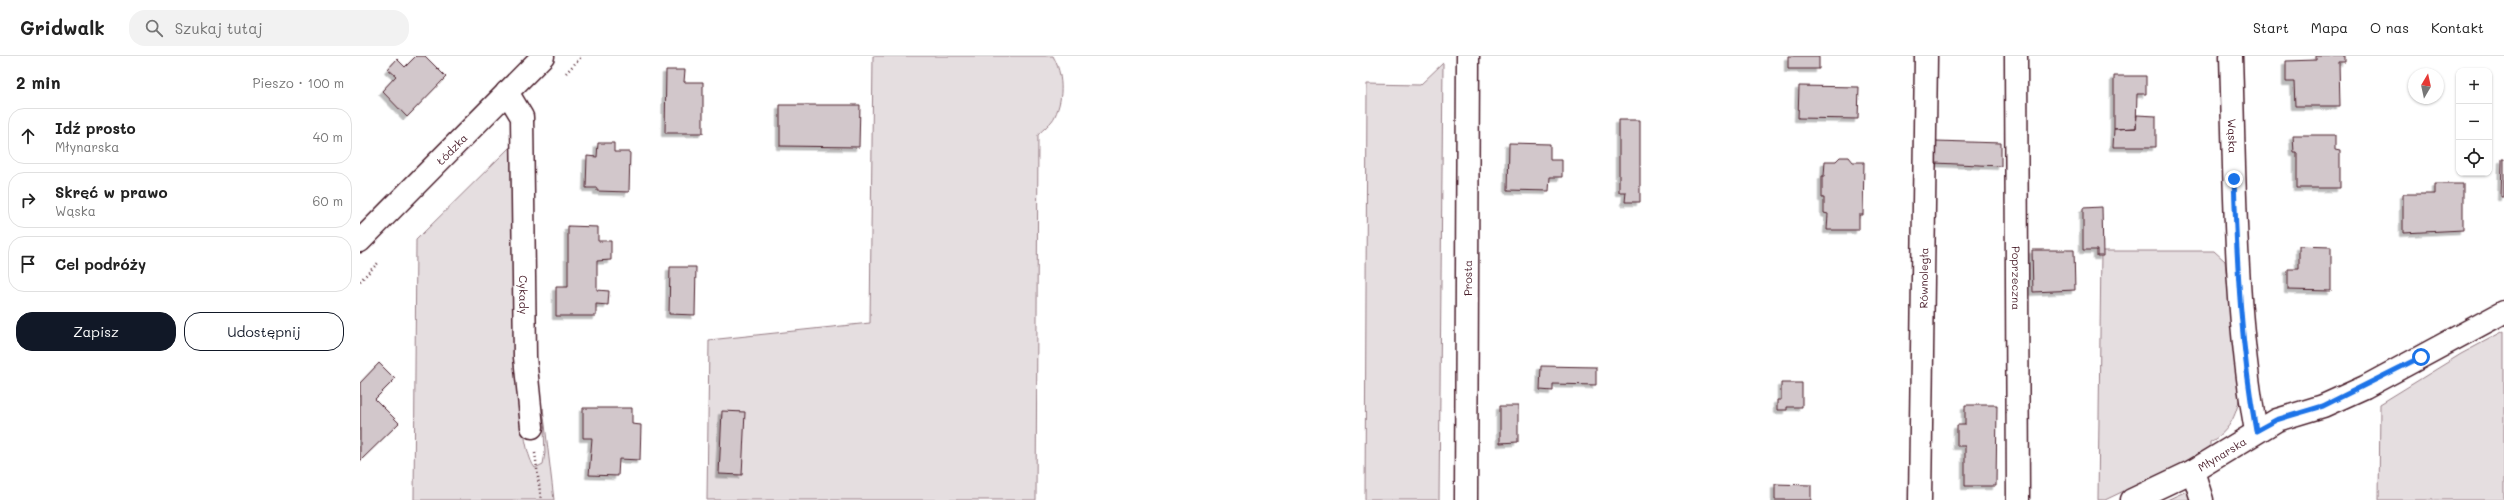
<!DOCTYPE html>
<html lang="pl">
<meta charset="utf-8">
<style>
:root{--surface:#fff;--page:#f2f2f2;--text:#222;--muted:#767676;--line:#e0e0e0;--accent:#111827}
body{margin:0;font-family:Mali,sans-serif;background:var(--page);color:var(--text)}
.controls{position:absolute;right:12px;top:12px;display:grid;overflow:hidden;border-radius:8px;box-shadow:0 1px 3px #0004}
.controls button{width:36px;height:36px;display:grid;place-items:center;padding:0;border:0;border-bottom:1px solid var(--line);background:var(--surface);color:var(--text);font:20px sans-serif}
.compass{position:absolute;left:2048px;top:12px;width:36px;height:36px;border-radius:50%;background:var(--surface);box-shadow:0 1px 3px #0004;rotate:9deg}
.stop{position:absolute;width:12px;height:12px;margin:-9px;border:3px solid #1a73e8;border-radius:50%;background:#fff}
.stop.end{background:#1a73e8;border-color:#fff;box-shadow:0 1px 4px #0008}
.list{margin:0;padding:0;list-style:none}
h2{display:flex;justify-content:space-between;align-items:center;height:52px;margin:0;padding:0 16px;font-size:17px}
h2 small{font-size:13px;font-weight:400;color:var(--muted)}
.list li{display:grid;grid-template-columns:26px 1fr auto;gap:12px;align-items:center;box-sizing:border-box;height:56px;margin:0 8px 8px;padding:0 8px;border:1px solid var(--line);border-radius:16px}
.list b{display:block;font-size:15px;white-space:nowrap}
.list p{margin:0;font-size:13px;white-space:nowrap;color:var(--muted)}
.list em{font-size:13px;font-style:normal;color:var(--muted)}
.actions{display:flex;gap:8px;padding:12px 16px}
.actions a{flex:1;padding:9px 0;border:1px solid var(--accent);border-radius:16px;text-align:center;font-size:14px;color:var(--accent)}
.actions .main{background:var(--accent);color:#fff}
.icon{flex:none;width:22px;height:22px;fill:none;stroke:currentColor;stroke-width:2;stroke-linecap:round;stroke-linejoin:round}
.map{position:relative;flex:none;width:2144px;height:444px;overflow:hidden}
header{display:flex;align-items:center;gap:24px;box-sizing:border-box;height:56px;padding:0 20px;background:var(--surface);border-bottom:1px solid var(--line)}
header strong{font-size:19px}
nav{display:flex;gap:22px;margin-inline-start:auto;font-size:14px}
.search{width:280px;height:36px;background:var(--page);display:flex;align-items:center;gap:10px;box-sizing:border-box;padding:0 14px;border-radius:16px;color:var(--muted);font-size:15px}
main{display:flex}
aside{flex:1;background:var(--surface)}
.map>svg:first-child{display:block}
.green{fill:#e5dee0;stroke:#987e86}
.building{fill:#d2c7cb;stroke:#4a1f2b;filter:url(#shadow)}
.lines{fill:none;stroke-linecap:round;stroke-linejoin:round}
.minor-casing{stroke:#4a1f2b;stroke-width:25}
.major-casing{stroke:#4a1f2b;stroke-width:25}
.path{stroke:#4a1f2b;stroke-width:2.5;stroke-dasharray:1 3;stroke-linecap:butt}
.minor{stroke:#fff;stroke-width:22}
.major{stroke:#fff;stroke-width:22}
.route{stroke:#1a73e8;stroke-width:5}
.labels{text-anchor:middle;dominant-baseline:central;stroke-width:3;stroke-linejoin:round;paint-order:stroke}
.street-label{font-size:11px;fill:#4a1f2b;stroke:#fff}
</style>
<header>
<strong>Gridwalk</strong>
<div class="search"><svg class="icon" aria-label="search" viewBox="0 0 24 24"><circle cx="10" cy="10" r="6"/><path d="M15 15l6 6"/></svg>Szukaj tutaj</div>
<nav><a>Start</a><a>Mapa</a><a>O nas</a><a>Kontakt</a></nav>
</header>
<main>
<aside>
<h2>2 min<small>Pieszo · 100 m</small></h2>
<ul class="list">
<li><svg class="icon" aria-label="ahead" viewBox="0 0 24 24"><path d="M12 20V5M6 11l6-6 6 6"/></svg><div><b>Idź prosto</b><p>Młynarska</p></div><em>40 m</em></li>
<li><svg class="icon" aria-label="right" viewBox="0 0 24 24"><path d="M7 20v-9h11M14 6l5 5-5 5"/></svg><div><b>Skręć w prawo</b><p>Wąska</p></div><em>60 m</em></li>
<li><svg class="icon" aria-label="arrive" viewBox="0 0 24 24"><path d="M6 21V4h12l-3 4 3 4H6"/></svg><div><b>Cel podróży</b></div></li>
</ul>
<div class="actions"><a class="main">Zapisz</a><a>Udostępnij</a></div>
</aside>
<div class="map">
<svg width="2144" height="444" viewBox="0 0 2144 444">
<defs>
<filter id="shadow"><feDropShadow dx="-3.5" dy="3.5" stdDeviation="0" flood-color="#0004"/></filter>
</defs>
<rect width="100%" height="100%" fill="#fff"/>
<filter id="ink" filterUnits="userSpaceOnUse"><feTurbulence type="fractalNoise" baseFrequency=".025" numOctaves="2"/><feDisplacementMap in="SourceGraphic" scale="8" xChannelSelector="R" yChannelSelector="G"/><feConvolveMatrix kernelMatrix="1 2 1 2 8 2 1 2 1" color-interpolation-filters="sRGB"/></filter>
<g filter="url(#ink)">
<path class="green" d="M 513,0 L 693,0 C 703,18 704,41 695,60 C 692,67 683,73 678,79 L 676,444 L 347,444 L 349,284 L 510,267 Z
M 1083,7 L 1079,444 L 1005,444 L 1007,28 L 1060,29 Z
M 150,91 L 155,96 C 156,148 150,382 175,412 L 183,408 L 185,397 L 183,352 L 194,444 L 54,444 L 56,184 Z
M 1741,195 L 1854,195 L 1865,205 L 1880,340 C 1876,360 1869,376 1850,386 L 1850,394 L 1745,444 L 1738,444 Z
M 2144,275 L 2144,444 L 2019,444 L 2020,348 L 2101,298 Z
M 1831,433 L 1835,444 L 1807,444 Z"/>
<path class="building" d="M 56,0 L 65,0 L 86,21 L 47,61 L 22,35 L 36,20 L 28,13 L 37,3 L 45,11 Z
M 1428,0 L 1459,0 L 1459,13 L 1428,13 Z
M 1956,0 L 1985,0 L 1985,6 L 1979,6 L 1980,50 L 1935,50 L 1934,26 L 1926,26 L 1926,5 L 1956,4 Z
M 306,14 L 325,14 L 324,26 L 343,26 L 343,77 L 305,77 Z
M 1754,20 L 1786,20 L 1786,38 L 1777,38 L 1776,72 L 1754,73 Z
M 1439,30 L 1499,31 L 1498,63 L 1438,62 Z
M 420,49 L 500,49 L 499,91 L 420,90 Z
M 1777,59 L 1796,60 L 1796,91 L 1753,91 L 1754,73 L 1776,72 Z
M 1259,64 L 1280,64 L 1280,146 L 1265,146 L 1266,136 L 1259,136 Z
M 1933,79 L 1975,79 L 1975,94 L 1980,95 L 1980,132 L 1937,132 L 1937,97 L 1934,97 Z
M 1576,85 L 1641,87 L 1641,110 L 1575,107 Z
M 238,87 L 254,87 L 254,96 L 270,96 L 269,136 L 237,135 L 237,132 L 226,132 L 227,100 L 237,101 Z
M 1149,87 L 1190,88 L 1190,104 L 1202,104 L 1202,121 L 1190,121 L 1189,135 L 1148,134 Z
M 1480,101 L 1489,101 L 1493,106 L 1504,106 L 1503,159 L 1499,159 L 1499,174 L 1467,174 L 1468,158 L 1464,157 L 1464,142 L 1462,142 L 1462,120 L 1464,120 L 1465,105 L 1476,105 Z
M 2142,103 L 2144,103 L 2144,141 L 2141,141 Z
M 2075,128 L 2103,128 L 2103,174 L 2043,177 L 2043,138 L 2075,138 Z
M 1742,151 L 1743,200 L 1737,200 L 1737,194 L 1723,194 L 1723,152 Z
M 208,170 L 238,171 L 238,185 L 251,185 L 251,204 L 237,205 L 237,234 L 249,235 L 248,249 L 236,248 L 236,260 L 196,260 L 196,231 L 208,231 Z
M 1939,190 L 1971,191 L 1971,235 L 1928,234 L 1928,213 L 1939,213 Z
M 1672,194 L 1714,194 L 1715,234 L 1673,236 Z
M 310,211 L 336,211 L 335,259 L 309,258 Z
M 19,307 L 35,323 L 15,343 L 39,367 L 0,405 L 0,327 Z
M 1181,310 L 1236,311 L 1236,329 L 1193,328 L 1193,335 L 1180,334 Z
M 1421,327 L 1442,327 L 1442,351 L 1427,351 L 1427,354 L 1417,354 L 1417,344 L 1421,344 Z
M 1605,349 L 1637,349 L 1636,430 L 1605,430 L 1605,390 L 1597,390 L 1597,369 L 1605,369 Z
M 1140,350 L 1158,350 L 1158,386 L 1140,387 Z
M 223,352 L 272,352 L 272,368 L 281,369 L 280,404 L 259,403 L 258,420 L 229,419 L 232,382 L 223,382 Z
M 362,355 L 385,356 L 382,419 L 359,418 Z
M 1415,428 L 1451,429 L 1451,444 L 1415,444 Z"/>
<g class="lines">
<defs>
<g id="minor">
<path id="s1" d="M 1656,0 L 1658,444"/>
<path id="s2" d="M 1871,0 C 1875,125 1874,251 1896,375"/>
<path id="s3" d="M 147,36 L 162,61 L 165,301 L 172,371"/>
<path d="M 1833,415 L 1842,444"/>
<path id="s4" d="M 1106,444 L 1108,0"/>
<path id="s5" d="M 1560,444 L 1566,0"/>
<path id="s6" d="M 1772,444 L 1833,415 L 1917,364 L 1963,350 L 2005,331 L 2144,256"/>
</g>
<g id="major">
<path id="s7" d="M 0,185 L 183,0"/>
</g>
</defs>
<use href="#minor" class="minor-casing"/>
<use href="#major" class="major-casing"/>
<path class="path" d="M 206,17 L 222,0
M 0,225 L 18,207
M 175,397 L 181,444"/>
<use href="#minor" class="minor"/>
<use href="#major" class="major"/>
</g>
</g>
<g class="lines" filter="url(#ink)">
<path class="route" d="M 1874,123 C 1877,208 1881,292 1896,375 L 1916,364 L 1963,350 L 2061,301"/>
</g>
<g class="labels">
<g class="street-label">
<text stroke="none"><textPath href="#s2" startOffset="80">Wąska</textPath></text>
<text stroke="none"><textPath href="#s7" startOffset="130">Łódzka</textPath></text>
<text stroke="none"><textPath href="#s4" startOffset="222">Prosta</textPath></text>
<text stroke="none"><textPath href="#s5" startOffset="222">Równoległa</textPath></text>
<text stroke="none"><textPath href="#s1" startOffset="222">Poprzeczna</textPath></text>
<text stroke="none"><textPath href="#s3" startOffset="207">Cykady</textPath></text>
<text stroke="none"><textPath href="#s6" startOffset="101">Młynarska</textPath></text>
</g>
</g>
</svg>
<div class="controls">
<button>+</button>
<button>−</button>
<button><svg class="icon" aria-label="locate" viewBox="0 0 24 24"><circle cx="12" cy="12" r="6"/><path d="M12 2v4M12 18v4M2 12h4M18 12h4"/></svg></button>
</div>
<svg class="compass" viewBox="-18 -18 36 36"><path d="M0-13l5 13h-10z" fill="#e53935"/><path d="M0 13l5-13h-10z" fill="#767676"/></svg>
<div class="stop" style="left:2061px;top:301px"></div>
<div class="stop end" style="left:1874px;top:123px"></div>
</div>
</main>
